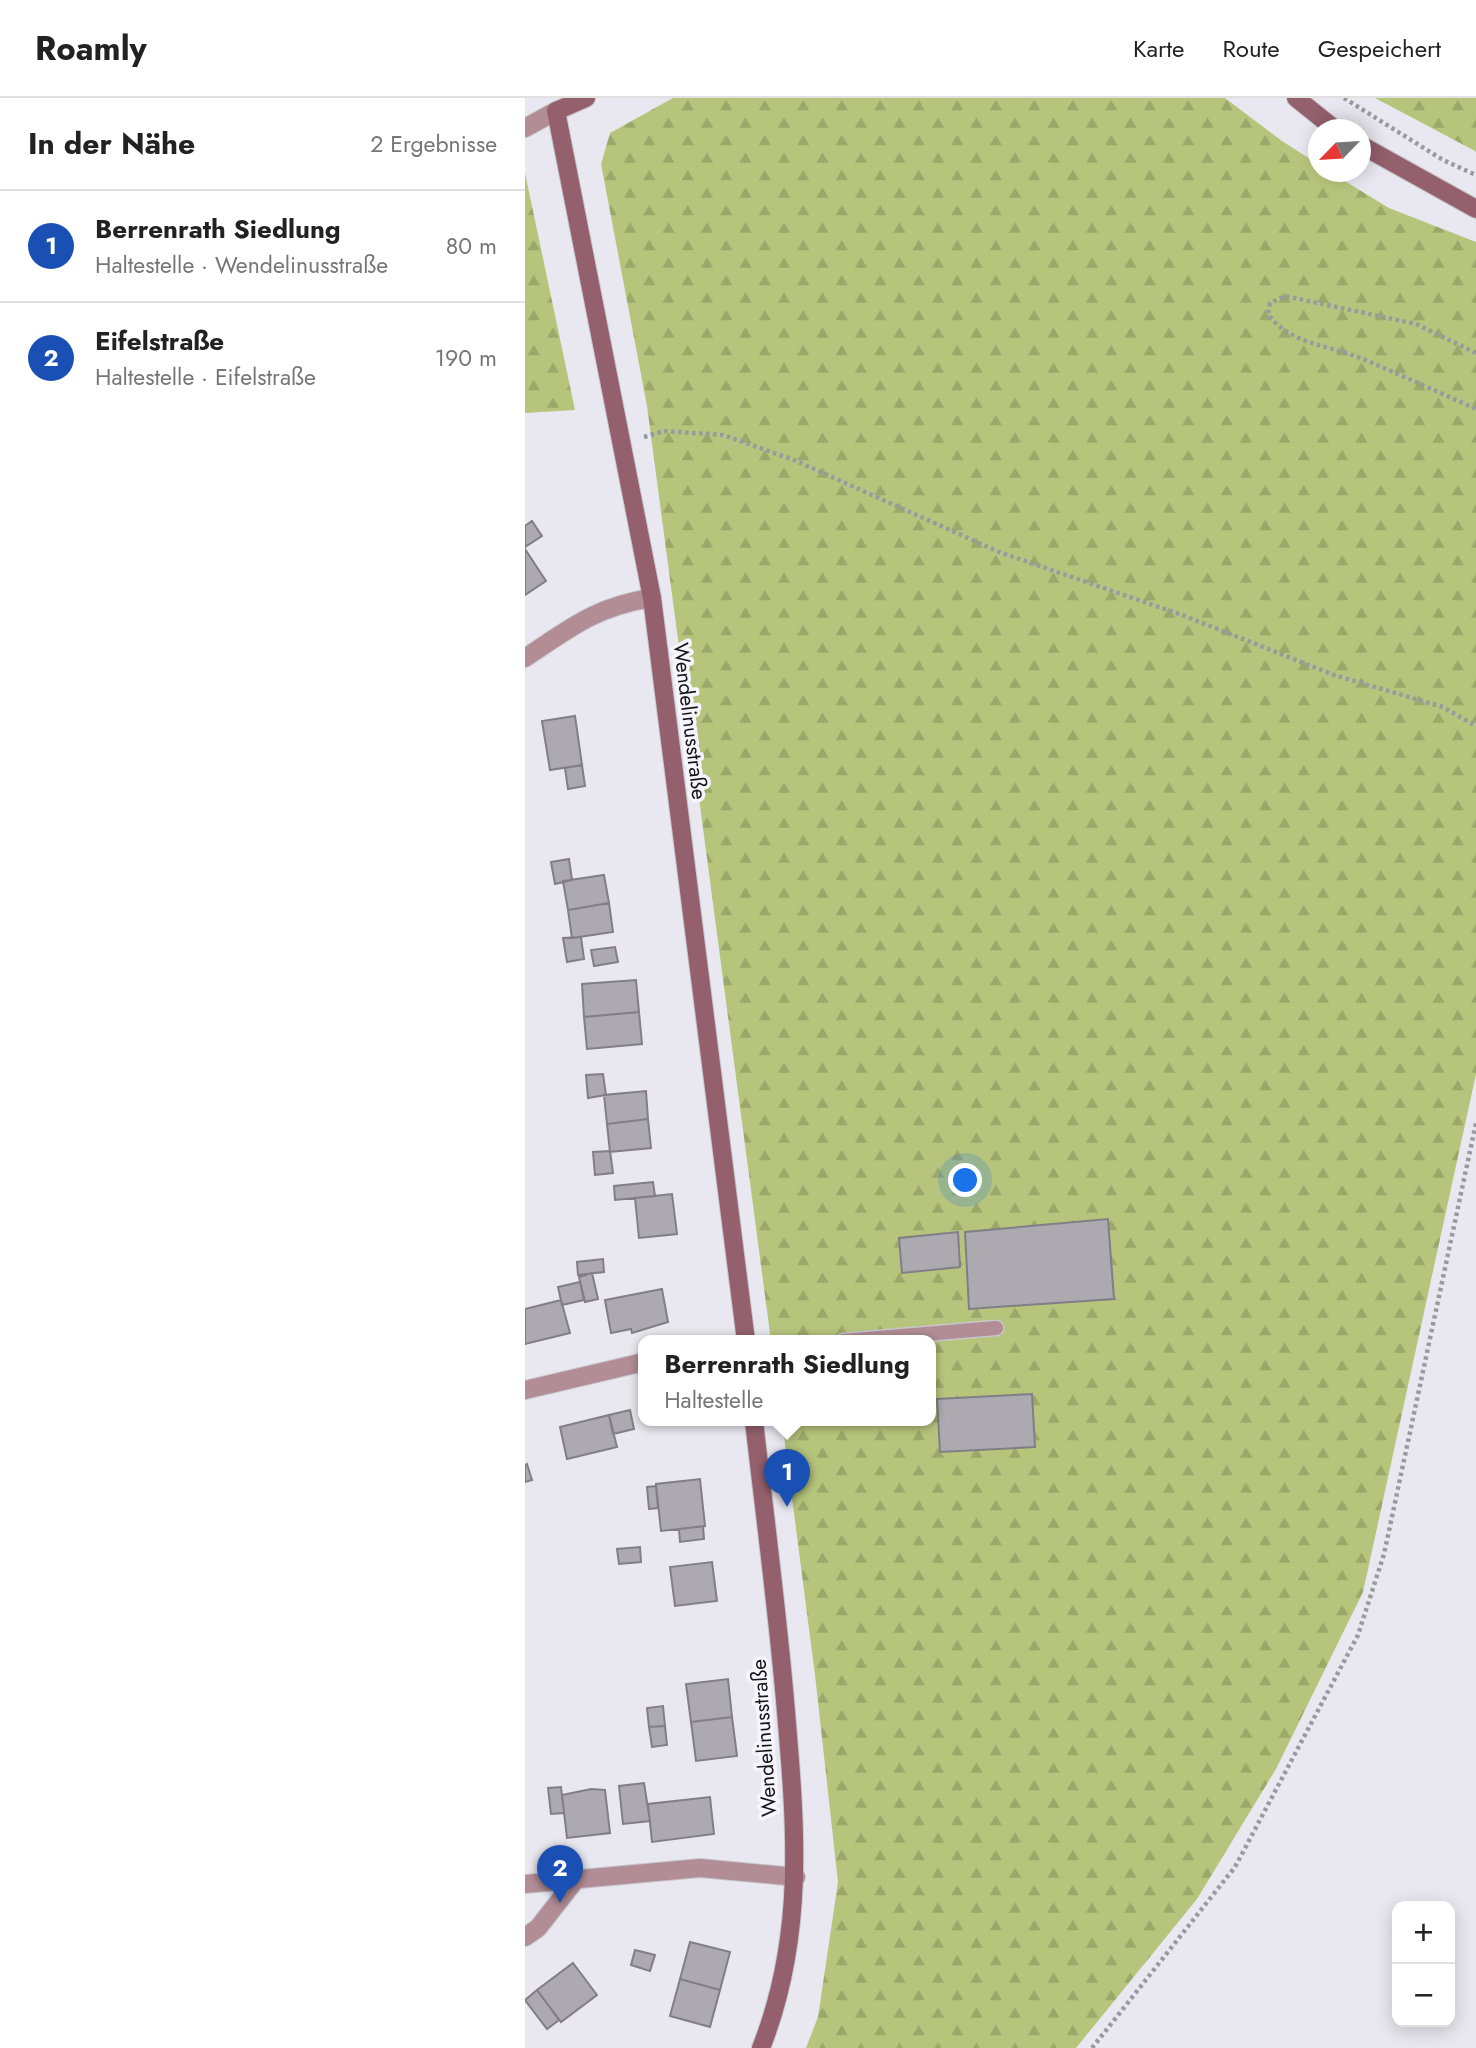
<!DOCTYPE html>
<html lang="de">
<meta charset="utf-8">
<style>
:root{--surface:#fff;--page:#f2f2f2;--text:#222;--muted:#767676;--line:#e0e0e0;--accent:#db2777}
body{margin:0;font-family:Jost,sans-serif;background:var(--page);color:var(--text)}
.controls{position:absolute;right:21px;bottom:21px;display:grid;overflow:hidden;border-radius:14px;box-shadow:0 4px 18px #0003}
.controls button{width:63px;height:63px;display:grid;place-items:center;padding:0;border:0;border-bottom:2px solid var(--line);background:var(--surface);color:var(--text);font:35px sans-serif}
.compass{position:absolute;left:783px;top:21px;width:63px;height:63px;border-radius:50%;background:var(--surface);box-shadow:0 4px 18px #0003;rotate:245deg}
.you{position:absolute;left:441px;top:1083px;width:24px;height:24px;margin:-18px;border:5px solid #fff;border-radius:50%;background:#1a73e8;box-shadow:0 0 0 10px #1a73e833}
.badge{display:grid;place-items:center;width:46px;height:46px;border-radius:50%;background:var(--accent);color:#fff;font-size:23px;font-weight:700}
.pin{position:absolute;translate:-50% -58px;filter:drop-shadow(0 2px 4px #0008)}
.pin::after{content:'';position:absolute;top:37px;width:24px;height:21px;background:inherit;clip-path:polygon(0 0,100% 0,50% 100%)}
.popup{position:absolute;left:113px;top:1237px;width:298px;height:91px;box-sizing:border-box;display:grid;place-content:center;border-radius:14px;background:var(--surface);filter:drop-shadow(0 2px 5px #0005);font-size:23px;white-space:nowrap;color:var(--muted)}
.popup b{font-size:26px;color:var(--text)}
.popup::after{content:'';position:absolute;left:50%;top:100%;margin-left:-14px;border:14px solid transparent;border-top-color:var(--surface)}
.list{margin:0;padding:0;list-style:none}
h2{display:flex;justify-content:space-between;align-items:center;height:91px;margin:0;padding:0 28px;font-size:30px}
h2 small{font-size:23px;font-weight:400;color:var(--muted)}
.list li{display:grid;grid-template-columns:46px 1fr auto;gap:21px;align-items:center;box-sizing:border-box;height:112px;padding:0 28px;border-top:2px solid var(--line)}
.list b{display:block;font-size:26px;white-space:nowrap}
.list p{margin:0;font-size:23px;white-space:nowrap;color:var(--muted)}
.list em{font-size:23px;font-style:normal;color:var(--muted)}
.map{position:relative;flex:none;width:951px;height:1950px;overflow:hidden}
header{display:flex;align-items:center;gap:42px;box-sizing:border-box;height:98px;padding:0 35px;background:var(--surface);border-bottom:2px solid var(--line)}
header strong{font-size:33px}
nav{display:flex;gap:38px;margin-inline-start:auto;font-size:24px}
main{display:flex}
aside{flex:1;background:var(--surface)}
.map>svg:first-child{display:block}
.forest{fill:url(#forest-firs)}
.building{fill:#aca9b1;stroke:#817e85;stroke-width:2}
.lines{fill:none;stroke-linecap:round;stroke-linejoin:round}
.service-casing{stroke:#c7c6cd;stroke-width:17}
.minor-casing{stroke:#c7c6cd;stroke-width:20}
.tertiary-casing{stroke:#c7c6cd;stroke-width:20}
.secondary-casing{stroke:#c7c6cd;stroke-width:20}
.path{stroke:#99999f;stroke-width:4.5;stroke-dasharray:3.5 3.5;stroke-linecap:butt}
.service{stroke:#b28d95;stroke-width:14}
.minor{stroke:#b28d95;stroke-width:18}
.tertiary{stroke:#b28d95;stroke-width:18}
.secondary{stroke:#94606d;stroke-width:18}
.labels{text-anchor:middle;dominant-baseline:central;stroke-width:7;stroke-linejoin:round;paint-order:stroke}
.street-label{font-size:21px;fill:#151518;stroke:#f6f5fe}
</style>
<header>
<strong>Roamly</strong>
<nav><a>Karte</a><a>Route</a><a>Gespeichert</a></nav>
</header>
<main>
<aside>
<h2>In der Nähe<small>2 Ergebnisse</small></h2>
<ul class="list">
<li><span class="badge" style="background:#1a4fb4">1</span><div><b>Berrenrath Siedlung</b><p>Haltestelle · Wendelinusstraße</p></div><em>80 m</em></li>
<li><span class="badge" style="background:#1a4fb4">2</span><div><b>Eifelstraße</b><p>Haltestelle · Eifelstraße</p></div><em>190 m</em></li>
</ul>
</aside>
<div class="map">
<svg width="951" height="1950" viewBox="0 0 951 1950">
<defs>
<pattern id="forest-firs" width="22" height="20" patternUnits="userSpaceOnUse" patternTransform="scale(1.75)"><rect width="22" height="20" fill="#b7c57c"/><path d="M5 1l3.5 6h-7zM16 11l3.5 6h-7z" fill="#9ca86a"/></pattern>
</defs>
<rect width="100%" height="100%" fill="#e9e8f0"/>
<path class="forest" d="M 148,0 L 700,0 L 757,43 L 793,66 L 794,74 L 805,74 L 864,110 L 951,144 L 951,976 L 838,1494 L 751,1671 L 672,1801 L 551,1950 L 281,1950 L 293,1919 L 313,1784 L 290,1577 L 257,1323 L 406,1323 L 406,1243 L 246,1243 L 122,308 L 76,66 L 85,35 Z
M 850,0 L 951,0 L 951,54 L 950,53 Z
M 0,75 L 50,312 L 0,315 Z"/>
<path class="building" d="M 7,423 L 17,438 L 0,449 L 0,428 Z
M 0,451 L 21,483 L 0,497 Z
M 50,618 L 57,667 L 25,672 L 17,623 Z
M 57,667 L 60,688 L 43,691 L 40,670 Z
M 44,761 L 47,782 L 30,786 L 26,764 Z
M 79,777 L 84,805 L 43,812 L 38,783 Z
M 84,805 L 88,834 L 47,840 L 43,812 Z
M 56,839 L 59,861 L 42,864 L 38,840 Z
M 90,849 L 93,864 L 69,868 L 66,852 Z
M 111,882 L 114,914 L 59,919 L 57,886 Z
M 114,914 L 117,946 L 62,951 L 59,919 Z
M 78,976 L 81,997 L 63,1000 L 61,977 Z
M 121,993 L 123,1021 L 82,1026 L 79,997 Z
M 123,1021 L 126,1050 L 85,1054 L 82,1026 Z
M 85,1053 L 88,1075 L 70,1077 L 68,1054 Z
M 128,1084 L 130,1098 L 90,1102 L 89,1088 Z
M 147,1096 L 152,1136 L 114,1140 L 110,1100 Z
M 583,1121 L 589,1201 L 444,1211 L 440,1134 Z
M 433,1134 L 435,1169 L 377,1175 L 374,1140 Z
M 78,1161 L 79,1174 L 53,1177 L 52,1164 Z
M 67,1175 L 73,1201 L 60,1204 L 54,1179 Z
M 55,1184 L 59,1202 L 37,1207 L 33,1189 Z
M 137,1191 L 143,1224 L 107,1235 L 106,1231 L 86,1235 L 80,1202 Z
M 36,1202 L 45,1235 L 0,1246 L 0,1211 Z
M 507,1296 L 510,1349 L 415,1354 L 412,1301 Z
M 105,1312 L 109,1331 L 88,1336 L 84,1317 Z
M 84,1317 L 92,1349 L 42,1361 L 35,1329 Z
M 2,1366 L 7,1382 L 0,1384 L 0,1367 Z
M 175,1381 L 180,1428 L 136,1433 L 131,1386 Z
M 131,1388 L 133,1410 L 124,1411 L 122,1389 Z
M 178,1428 L 179,1441 L 155,1444 L 154,1431 Z
M 115,1449 L 116,1464 L 94,1466 L 92,1451 Z
M 187,1464 L 192,1503 L 150,1508 L 145,1469 Z
M 203,1581 L 207,1619 L 166,1624 L 161,1586 Z
M 138,1608 L 140,1628 L 124,1629 L 122,1610 Z
M 207,1619 L 212,1658 L 171,1663 L 166,1624 Z
M 140,1628 L 142,1647 L 127,1649 L 124,1629 Z
M 119,1685 L 125,1723 L 98,1726 L 94,1688 Z
M 36,1689 L 39,1715 L 26,1716 L 23,1690 Z
M 66,1691 L 80,1692 L 85,1735 L 42,1740 L 37,1697 Z
M 185,1699 L 189,1736 L 127,1744 L 123,1706 Z
M 165,1844 L 205,1854 L 195,1892 L 155,1881 Z
M 110,1852 L 130,1857 L 125,1873 L 106,1867 Z
M 48,1865 L 72,1897 L 36,1924 L 12,1892 Z
M 155,1881 L 195,1892 L 185,1929 L 145,1918 Z
M 12,1892 L 34,1922 L 22,1931 L 0,1902 Z"/>
<g class="lines">
<defs>
<path id="service" d="M 318,1243 L 471,1230"/>
<path id="minor" d="M 0,560 C 45,530 72,508 127,500
M 0,1292 L 119,1264
M 0,1786 L 175,1770 L 271,1779
M 0,1839 L 13,1830 L 52,1780"/>
<path id="tertiary" d="M 0,30 L 31,13"/>
<path id="secondary" d="M 61,0 L 31,13 L 127,500 L 221,1243
M 771,0 L 811,32
M 836,47 L 951,111
M 229,1323 C 240,1420 253,1517 261,1614 C 271,1730 280,1839 236,1950"/>
</defs>
<use href="#service" class="service-casing"/>
<use href="#minor" class="minor-casing"/>
<use href="#tertiary" class="tertiary-casing"/>
<use href="#secondary" class="secondary-casing"/>
<path class="path" d="M 819,0 L 918,62 L 951,77
M 951,255 L 891,226 L 760,198 L 745,205 L 743,216 C 765,247 805,247 838,261 C 876,277 913,294 951,311
M 119,339 L 139,333 L 198,337 L 269,362 L 474,454 L 657,517 L 809,577 L 918,609 L 951,628
M 567,1950 L 710,1769 L 833,1537 L 859,1456 L 951,1025"/>
<use href="#service" class="service"/>
<use href="#minor" class="minor"/>
<use href="#tertiary" class="tertiary"/>
<use href="#secondary" class="secondary"/>
</g>
<g class="labels">
<g class="street-label">
<text transform="translate(165 623) rotate(83)">Wendelinusstraße</text>
<text transform="translate(239 1640) rotate(-94)">Wendelinusstraße</text>
</g>
</g>
</svg>
<div class="controls">
<button>+</button>
<button>−</button>
</div>
<svg class="compass" viewBox="-18 -18 36 36"><path d="M0-13l5 13h-10z" fill="#e53935"/><path d="M0 13l5-13h-10z" fill="#767676"/></svg>
<div class="you"></div>
<div class="pin badge" style="left:262px;top:1409px;background:#1a4fb4">1</div>
<div class="popup"><b>Berrenrath Siedlung</b>Haltestelle</div>
<div class="pin badge" style="left:35px;top:1805px;background:#1a4fb4">2</div>
</div>
</main>
